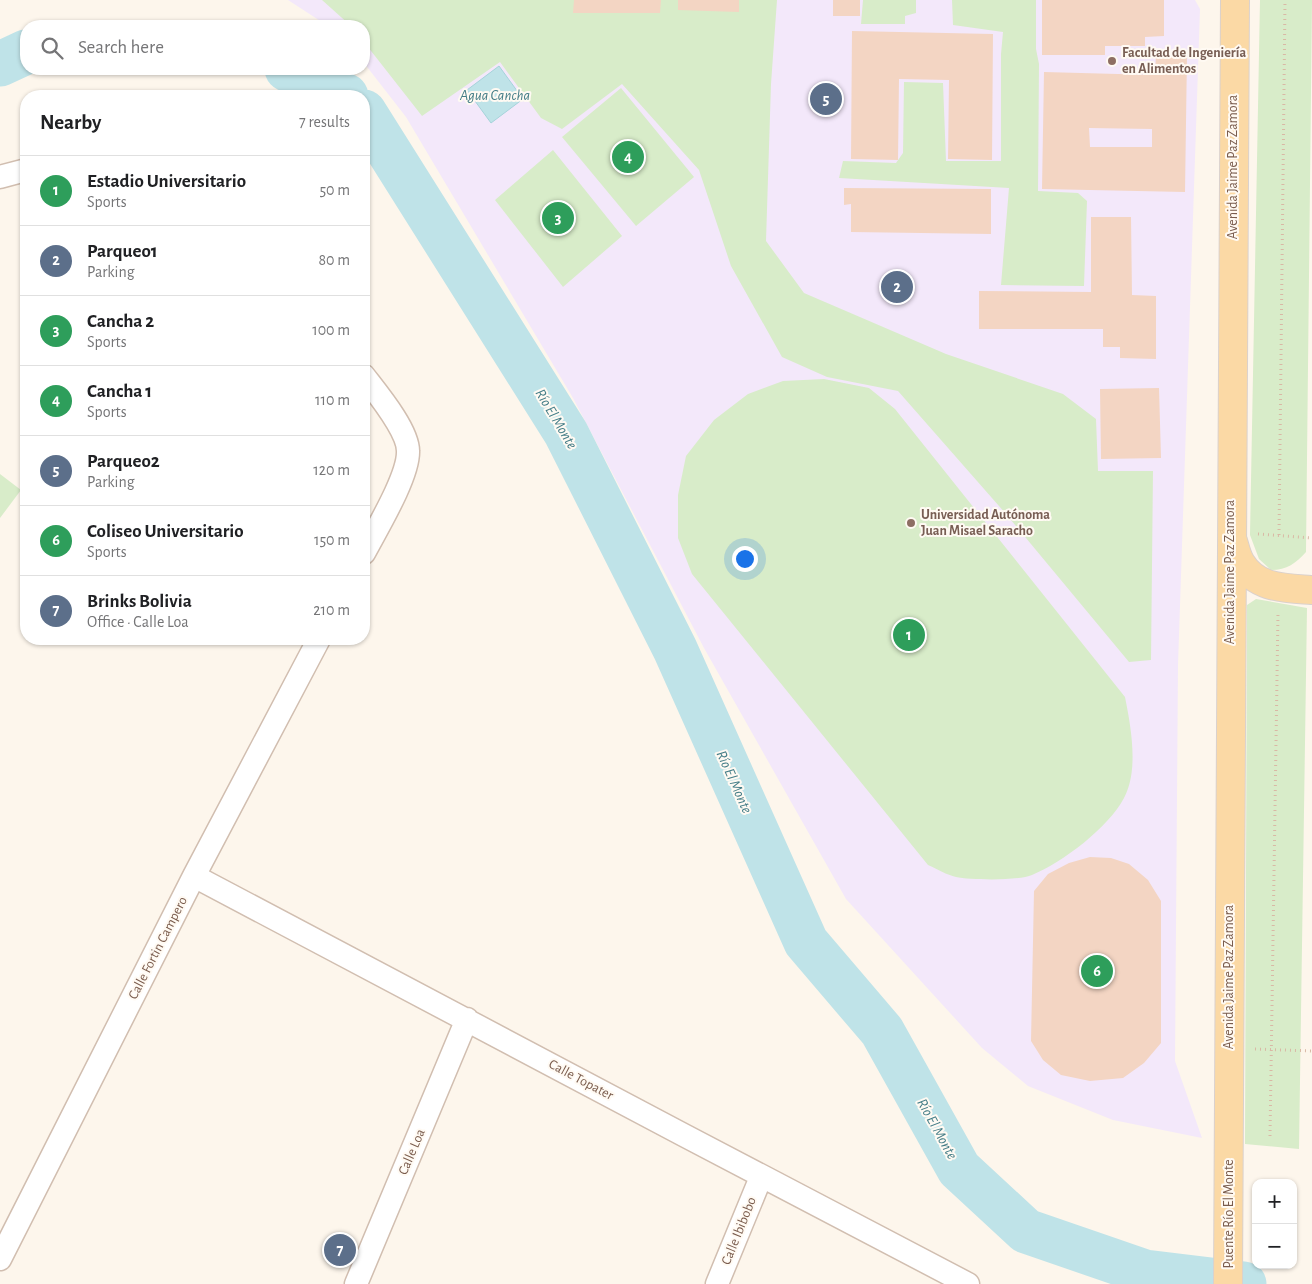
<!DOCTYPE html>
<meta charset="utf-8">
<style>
:root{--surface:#fff;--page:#f2f2f2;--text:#202124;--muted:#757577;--line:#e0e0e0;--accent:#0f766e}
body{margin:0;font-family:"Alegreya Sans",sans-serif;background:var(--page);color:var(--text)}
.controls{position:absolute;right:15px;bottom:15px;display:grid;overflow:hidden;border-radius:10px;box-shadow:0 1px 4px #0004}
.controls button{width:45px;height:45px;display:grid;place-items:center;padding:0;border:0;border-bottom:1px solid var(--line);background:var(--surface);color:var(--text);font:25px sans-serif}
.you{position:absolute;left:744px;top:558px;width:18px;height:18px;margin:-12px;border:4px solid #fff;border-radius:50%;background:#1a73e8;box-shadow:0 0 0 8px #1a73e833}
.badge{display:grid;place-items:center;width:32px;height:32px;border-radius:50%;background:var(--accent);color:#fff;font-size:16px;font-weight:700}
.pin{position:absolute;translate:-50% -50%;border:2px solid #fff;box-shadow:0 1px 5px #0006}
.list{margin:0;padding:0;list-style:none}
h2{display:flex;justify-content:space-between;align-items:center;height:65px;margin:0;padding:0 20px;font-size:21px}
h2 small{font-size:16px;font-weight:400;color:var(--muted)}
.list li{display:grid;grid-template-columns:32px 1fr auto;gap:15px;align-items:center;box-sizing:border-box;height:70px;padding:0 20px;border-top:1px solid var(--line)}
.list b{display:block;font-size:19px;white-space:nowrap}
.list p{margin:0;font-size:16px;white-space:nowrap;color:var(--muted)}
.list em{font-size:16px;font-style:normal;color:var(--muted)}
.icon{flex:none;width:28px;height:28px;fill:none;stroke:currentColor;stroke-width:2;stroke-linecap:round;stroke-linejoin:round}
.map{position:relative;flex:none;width:1312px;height:1284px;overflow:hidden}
.search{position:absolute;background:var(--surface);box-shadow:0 1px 4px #0004;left:20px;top:20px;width:350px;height:55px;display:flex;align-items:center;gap:12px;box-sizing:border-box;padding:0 18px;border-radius:20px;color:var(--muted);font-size:19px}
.panel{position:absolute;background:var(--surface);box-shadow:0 1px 4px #0004;left:20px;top:90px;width:350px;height:555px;border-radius:20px}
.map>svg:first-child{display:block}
.education{fill:#f3e8fa}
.green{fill:#d8ecc9}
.water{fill:#bfe3e8;stroke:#a5d3da}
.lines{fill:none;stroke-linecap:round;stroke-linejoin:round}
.river{stroke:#bfe3e8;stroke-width:45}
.building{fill:#f3d5c3;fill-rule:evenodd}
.minor-casing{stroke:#d1beb0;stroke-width:25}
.primary-casing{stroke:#dad1cd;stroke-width:30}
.path{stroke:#d9b8a5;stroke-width:3;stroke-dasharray:1 4;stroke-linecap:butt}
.minor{stroke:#fff;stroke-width:22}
.primary{stroke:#fbd9a5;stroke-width:28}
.education-dot{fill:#8d6e63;stroke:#fffaf3;stroke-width:2}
.labels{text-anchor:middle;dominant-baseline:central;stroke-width:4;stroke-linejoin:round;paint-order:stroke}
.education-label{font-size:14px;font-weight:bold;fill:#785e54;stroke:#fffaf3;text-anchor:start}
.street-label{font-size:14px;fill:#7a5c4d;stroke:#fffaf3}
.water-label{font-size:15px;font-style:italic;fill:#437c86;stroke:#fffaf3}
</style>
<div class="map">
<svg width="1312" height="1284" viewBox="0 0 1312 1284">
<rect width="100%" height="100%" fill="#fdf6ec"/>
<path class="education" d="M 288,0 L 1195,0 L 1200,9 L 1178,665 L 1175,1061 L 1202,1138 L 1113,1120 L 1028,1086 L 982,1048 L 846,899 L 704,648 L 573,398 L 406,117 L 364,63 L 364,26 L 328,26 Z"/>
<path class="green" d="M 322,0 L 777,0 L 771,84 L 766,241 L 804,293 L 946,354 L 1063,394 L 1096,419 L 1098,471 L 1153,471 L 1151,660 L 1129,662 L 1006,514 L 898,391 L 827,377 L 782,357 L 731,266 L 699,170 L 622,84 L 562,129 L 541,118 L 500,62 L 422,116 L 364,42 L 364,26 L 351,26 Z
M 863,0 L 916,0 L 916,13 L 905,16 L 905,24 L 861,24 Z
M 952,0 L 1036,0 L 1036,49 L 1039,64 L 1038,191 L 1078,193 L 1087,201 L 1084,286 L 1001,285 L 1009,188 L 839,178 L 843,161 L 896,163 L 903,153 L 904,82 L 943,83 L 946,161 L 1001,161 L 1001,54 L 1003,32 L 953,25 Z
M 1260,0 L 1312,0 L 1306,552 C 1296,563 1287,570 1271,570 L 1259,559 L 1250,535 Z
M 621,88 L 694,177 L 636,226 L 562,137 Z
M 553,150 L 622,236 L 563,287 L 495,200 Z
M 824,379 L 869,388 L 895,409 L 1125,697 C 1131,727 1139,770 1124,798 C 1108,828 1063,862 1032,875 C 1019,881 970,880 956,877 C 947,875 937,869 928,865 L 692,574 L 678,538 L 678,495 L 686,456 L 714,420 L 748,394 L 783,381 Z
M 0,474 L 21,490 L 0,518 Z
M 1256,599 L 1307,608 L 1299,1149 L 1245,1144 L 1247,605 Z"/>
<path class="water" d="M 499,66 L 523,99 L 491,123 L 467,90 Z"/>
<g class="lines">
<path class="river" d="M 0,64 L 26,52
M 287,69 L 346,96
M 364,112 L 566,433 L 675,649 L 806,942 L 882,1031 L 959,1169 L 1026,1231 L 1145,1272 L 1244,1284"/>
</g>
<path class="building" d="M 574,0 L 661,0 L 660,13 L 573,13 Z
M 678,0 L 739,0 L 739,12 L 678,10 Z
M 833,0 L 860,0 L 860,16 L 833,16 Z
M 1042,0 L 1164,0 L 1164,36 L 1145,37 L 1145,46 L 1105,46 L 1105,55 L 1042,55 Z
M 852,31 L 993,34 L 992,160 L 948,159 L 949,80 L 899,79 L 898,160 L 851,159 Z
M 1156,54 L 1187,54 L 1185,192 L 1042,189 L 1044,72 L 1155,75 ZM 1089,128 L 1152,129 L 1152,147 L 1090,147 Z
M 844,188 L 991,189 L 991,234 L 851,232 L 851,204 L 844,205 Z
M 1091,217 L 1131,217 L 1132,295 L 1156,296 L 1156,359 L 1120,358 L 1120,347 L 1103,347 L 1103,329 L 979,329 L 979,291 L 1091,292 Z
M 1159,388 L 1161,458 L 1101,459 L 1100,389 Z
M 1090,857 L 1111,858 L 1129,864 L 1148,880 L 1161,901 L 1161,1043 L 1144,1063 L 1123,1078 L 1090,1081 L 1061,1075 L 1043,1060 L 1031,1041 L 1034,891 L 1048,874 L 1069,863 Z"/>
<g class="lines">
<defs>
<path id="minor" d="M 0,177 L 26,170
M 364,376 C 377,393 408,430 408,451 C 409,476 376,530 364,553
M 194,876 C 452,1011 709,1150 968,1284
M 0,1259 L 194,876 L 319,639
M 356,1284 L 467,1019
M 717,1284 L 761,1177"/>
<path id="primary" d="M 1233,541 C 1235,548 1237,557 1241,563 C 1257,589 1285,588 1312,590
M 1228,1284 L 1235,0"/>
</defs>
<use href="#minor" class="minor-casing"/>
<use href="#primary" class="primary-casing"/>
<path class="path" d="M 1258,534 L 1312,538
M 1279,535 L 1285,0
M 1255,1049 L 1312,1051
M 1270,1136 L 1278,612"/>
<use href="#minor" class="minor"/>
<use href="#primary" class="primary"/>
</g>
<g class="education-dot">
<circle cx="1112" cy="61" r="5"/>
<circle cx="911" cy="523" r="5"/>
</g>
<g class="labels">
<g class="education-label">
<text x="1122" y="53">Facultad de Ingeniería<tspan x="1122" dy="16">en Alimentos</tspan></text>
<text x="921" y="515">Universidad Autónoma<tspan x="921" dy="16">Juan Misael Saracho</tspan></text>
</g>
<g class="street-label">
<text transform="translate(1233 167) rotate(-90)">Avenida Jaime Paz Zamora</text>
<text transform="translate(1230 572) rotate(-90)">Avenida Jaime Paz Zamora</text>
<text transform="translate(158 948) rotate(-63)">Calle Fortin Campero</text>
<text transform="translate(1229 977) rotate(-90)">Avenida Jaime Paz Zamora</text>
<text transform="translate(581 1080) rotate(28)">Calle Topater</text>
<text transform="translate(412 1152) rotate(-67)">Calle Loa</text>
<text transform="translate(1229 1214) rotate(-90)">Puente Río El Monte</text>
<text transform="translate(739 1231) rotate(-68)">Calle Ibibobo</text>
</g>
<g class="water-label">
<text x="495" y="95">Agua Cancha</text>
<text transform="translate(556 419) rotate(59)">Río El Monte</text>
<text transform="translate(734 782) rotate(66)">Río El Monte</text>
<text transform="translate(937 1129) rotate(61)">Río El Monte</text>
</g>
</g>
</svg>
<div class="controls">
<button>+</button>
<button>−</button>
</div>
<div class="you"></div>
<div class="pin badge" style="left:909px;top:635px;background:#2e9e5b">1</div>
<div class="pin badge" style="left:897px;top:287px;background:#5c6f8a">2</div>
<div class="pin badge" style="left:558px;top:218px;background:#2e9e5b">3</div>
<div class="pin badge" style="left:628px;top:157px;background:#2e9e5b">4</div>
<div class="pin badge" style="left:826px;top:99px;background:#5c6f8a">5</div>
<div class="pin badge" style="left:1097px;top:971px;background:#2e9e5b">6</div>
<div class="pin badge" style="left:340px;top:1250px;background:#5c6f8a">7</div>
<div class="search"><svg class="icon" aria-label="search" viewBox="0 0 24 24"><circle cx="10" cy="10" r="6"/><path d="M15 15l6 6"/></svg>Search here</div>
<section class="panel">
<h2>Nearby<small>7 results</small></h2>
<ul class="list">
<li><span class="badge" style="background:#2e9e5b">1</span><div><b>Estadio Universitario</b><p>Sports</p></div><em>50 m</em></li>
<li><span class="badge" style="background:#5c6f8a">2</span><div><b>Parqueo1</b><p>Parking</p></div><em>80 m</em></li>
<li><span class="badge" style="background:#2e9e5b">3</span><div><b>Cancha 2</b><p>Sports</p></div><em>100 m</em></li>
<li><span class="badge" style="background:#2e9e5b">4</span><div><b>Cancha 1</b><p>Sports</p></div><em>110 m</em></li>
<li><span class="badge" style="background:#5c6f8a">5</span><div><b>Parqueo2</b><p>Parking</p></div><em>120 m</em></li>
<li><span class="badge" style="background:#2e9e5b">6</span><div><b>Coliseo Universitario</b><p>Sports</p></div><em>150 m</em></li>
<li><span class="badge" style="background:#5c6f8a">7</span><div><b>Brinks Bolivia</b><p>Office · Calle Loa</p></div><em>210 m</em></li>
</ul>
</section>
</div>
